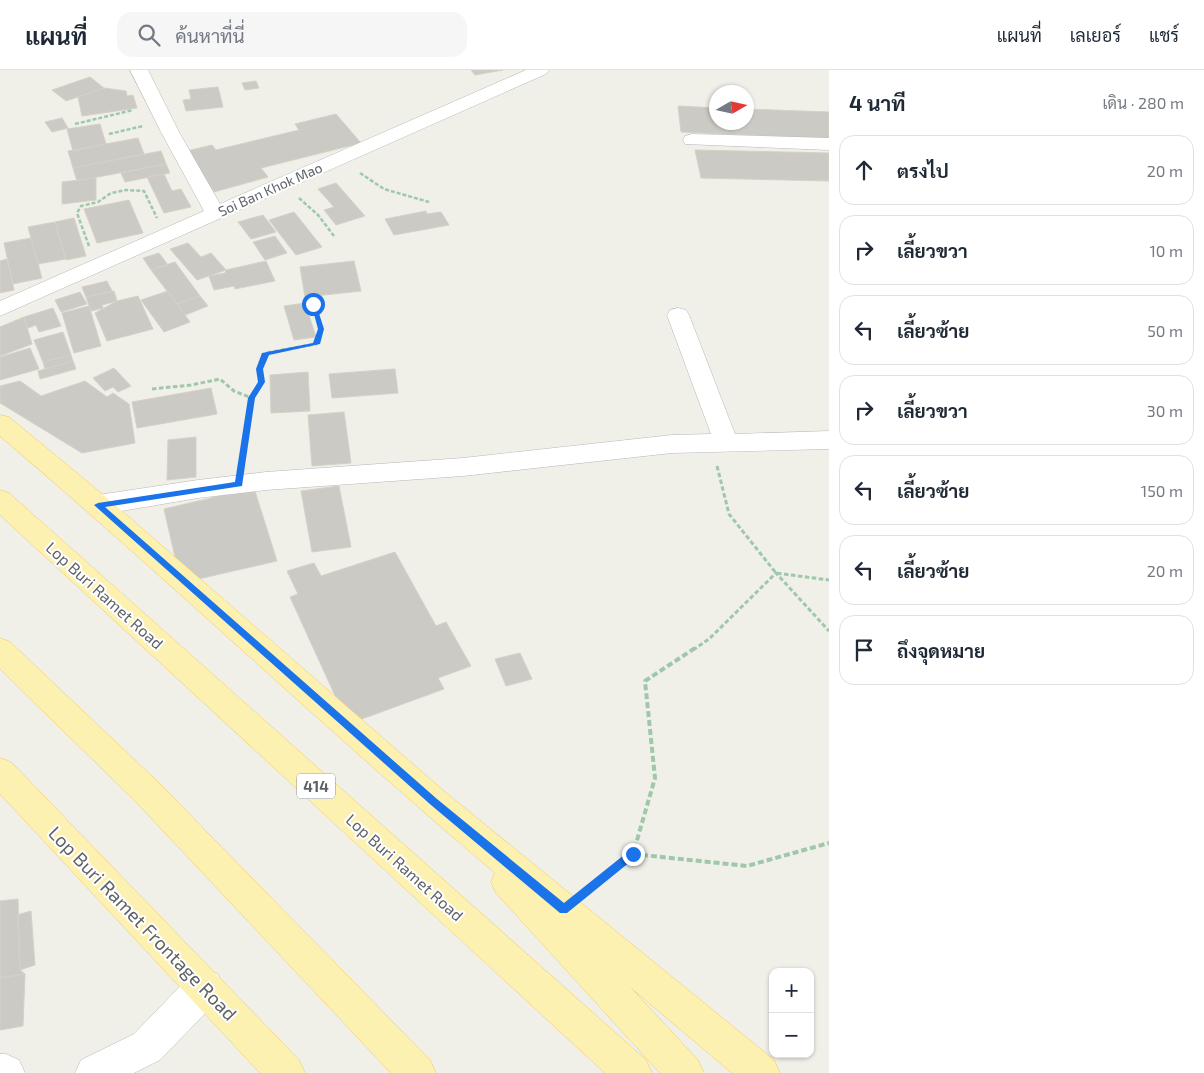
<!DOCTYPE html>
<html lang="th">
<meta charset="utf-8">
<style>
:root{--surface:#fff;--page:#f6f6f7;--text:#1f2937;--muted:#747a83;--line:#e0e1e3}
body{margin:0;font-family:"Exo 2",Sarabun,sans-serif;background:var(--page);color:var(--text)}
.controls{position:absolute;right:15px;bottom:15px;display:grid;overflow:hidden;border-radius:10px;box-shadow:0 1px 4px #0004}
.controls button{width:45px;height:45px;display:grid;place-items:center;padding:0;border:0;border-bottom:1px solid var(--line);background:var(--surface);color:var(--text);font:25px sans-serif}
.compass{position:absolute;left:709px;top:15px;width:45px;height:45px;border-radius:50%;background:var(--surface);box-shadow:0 1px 4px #0004;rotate:81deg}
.stop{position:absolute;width:15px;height:15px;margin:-11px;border:4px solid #1a73e8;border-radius:50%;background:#fff}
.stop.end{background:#1a73e8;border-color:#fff;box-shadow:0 1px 5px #0008}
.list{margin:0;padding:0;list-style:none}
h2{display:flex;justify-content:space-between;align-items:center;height:65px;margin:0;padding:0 20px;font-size:21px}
h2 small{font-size:16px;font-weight:400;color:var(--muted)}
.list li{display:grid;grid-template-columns:32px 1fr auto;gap:15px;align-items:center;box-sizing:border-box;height:70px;margin:0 10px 10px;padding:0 10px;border:1px solid var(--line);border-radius:15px}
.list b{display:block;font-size:19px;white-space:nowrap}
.list em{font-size:16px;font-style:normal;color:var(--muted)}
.icon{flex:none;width:28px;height:28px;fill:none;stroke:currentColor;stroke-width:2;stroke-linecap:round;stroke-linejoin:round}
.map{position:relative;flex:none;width:829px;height:1003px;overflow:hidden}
header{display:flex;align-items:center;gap:30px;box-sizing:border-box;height:70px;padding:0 25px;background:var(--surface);border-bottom:1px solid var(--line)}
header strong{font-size:24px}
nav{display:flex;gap:28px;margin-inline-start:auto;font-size:18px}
.search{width:350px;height:45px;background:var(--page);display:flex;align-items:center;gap:12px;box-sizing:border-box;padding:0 18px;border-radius:15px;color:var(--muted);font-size:19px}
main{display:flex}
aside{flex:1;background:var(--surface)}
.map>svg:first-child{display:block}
.building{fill:#cccac4;stroke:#d5d1c6}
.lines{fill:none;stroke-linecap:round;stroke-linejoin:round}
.minor-casing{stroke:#b5b8bb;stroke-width:1}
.major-casing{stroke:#eec864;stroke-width:1}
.path-far2{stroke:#9fc8ab;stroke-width:2.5;stroke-dasharray:4 2;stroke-linecap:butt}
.path-far1{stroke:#9fc8ab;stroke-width:3;stroke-dasharray:4.5 2.5;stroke-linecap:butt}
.path{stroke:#9fc8ab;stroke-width:4;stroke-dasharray:6 3;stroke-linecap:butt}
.minor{fill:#fff;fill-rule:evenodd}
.major{fill:#fdf1b1;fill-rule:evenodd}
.route{fill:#1a73e8}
.labels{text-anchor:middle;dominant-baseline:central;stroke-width:4;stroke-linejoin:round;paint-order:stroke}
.far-street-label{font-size:14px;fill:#5f6367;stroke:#fff}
.shield{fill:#fff;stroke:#8f9295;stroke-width:1}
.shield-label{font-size:15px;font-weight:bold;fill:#5f6367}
.street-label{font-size:16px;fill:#5f6367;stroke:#fff}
.near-street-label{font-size:19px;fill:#5f6367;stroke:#fff}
</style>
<header>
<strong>แผนที่</strong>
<div class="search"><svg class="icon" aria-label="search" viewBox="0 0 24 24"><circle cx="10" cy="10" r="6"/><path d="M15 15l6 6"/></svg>ค้นหาที่นี่</div>
<nav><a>แผนที่</a><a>เลเยอร์</a><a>แชร์</a></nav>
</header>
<main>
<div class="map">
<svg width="829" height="1003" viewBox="0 0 829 1003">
<rect width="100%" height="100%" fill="#f0efe8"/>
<path class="building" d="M 471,0 L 503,0 L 475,5 Z
M 90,7 L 104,18 L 66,31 L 52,20 Z
M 256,11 L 259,18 L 245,20 L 242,13 Z
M 218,17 L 223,37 L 186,41 L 183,30 L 191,29 L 189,20 Z
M 104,18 L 126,21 L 127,26 L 133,25 L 137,38 L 82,46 L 78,27 Z
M 678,36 L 716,38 L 716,52 L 746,52 L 746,39 L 829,42 L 829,69 L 681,62 Z
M 336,44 L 361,73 L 261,98 L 268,107 L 214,122 L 187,81 L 212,75 L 216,80 L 299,60 L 295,54 Z
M 62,48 L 68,58 L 52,62 L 45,52 Z
M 100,54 L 106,74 L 73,81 L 67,59 Z
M 138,68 L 144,84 L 73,98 L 68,81 Z
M 695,80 L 829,83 L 829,111 L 701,108 Z
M 161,81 L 166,94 L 77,111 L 73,98 Z
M 166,94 L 170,103 L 125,112 L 121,103 Z
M 164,104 L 172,121 L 181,119 L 191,137 L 164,143 L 147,107 Z
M 96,108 L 96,130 L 62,134 L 62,112 Z
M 336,113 L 365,146 L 336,155 L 324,140 L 334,137 L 318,119 Z
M 129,130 L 143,163 L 97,173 L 84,139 Z
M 426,141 L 427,144 L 441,142 L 449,155 L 394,165 L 385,149 Z
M 294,142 L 322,177 L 296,185 L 269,150 Z
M 263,145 L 276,162 L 251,169 L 238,152 Z
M 74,148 L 86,186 L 66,190 L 55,152 Z
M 55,152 L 66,189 L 38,194 L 28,157 Z
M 275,166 L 287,183 L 265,190 L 253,172 Z
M 31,168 L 42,208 L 13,214 L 4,173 Z
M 188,173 L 201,187 L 211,183 L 226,200 L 197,210 L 170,179 Z
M 159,183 L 168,195 L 151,200 L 143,188 Z
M 7,189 L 14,220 L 0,223 L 0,191 Z
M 266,191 L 275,211 L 235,219 L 234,216 L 214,220 L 209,206 L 225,203 L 226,200 Z
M 354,191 L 361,221 L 305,227 L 300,197 Z
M 175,192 L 200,226 L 177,234 L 151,200 Z
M 107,211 L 112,221 L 86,227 L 82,217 Z
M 114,221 L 117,231 L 102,235 L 103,238 L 91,241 L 86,227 Z
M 168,221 L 190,252 L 164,262 L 141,230 Z
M 80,222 L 87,234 L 61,242 L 55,230 Z
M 138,226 L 153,259 L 107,271 L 95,243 L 117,231 Z
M 200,226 L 208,236 L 185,245 L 177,234 Z
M 305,233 L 316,267 L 294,270 L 284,236 Z
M 89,236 L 101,276 L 74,283 L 62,243 Z
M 53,238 L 61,256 L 39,262 L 36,255 L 28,258 L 24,247 Z
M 24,247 L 32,274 L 0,286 L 0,257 Z
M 63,262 L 71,285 L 43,292 L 34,270 Z
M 30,278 L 39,299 L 0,310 L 0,287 Z
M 71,285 L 73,291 L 45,299 L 43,292 Z
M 73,291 L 76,299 L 40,309 L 38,301 Z
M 114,298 L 131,316 L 118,322 L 113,317 L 105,321 L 93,308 Z
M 395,299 L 398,323 L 332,328 L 329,304 Z
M 308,302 L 310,341 L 271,343 L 270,305 Z
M 20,311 L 41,326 L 85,311 L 107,327 L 113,323 L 129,334 L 135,373 L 82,383 L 0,333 L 0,316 Z
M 211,318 L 217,344 L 137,358 L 132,332 Z
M 344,342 L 351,393 L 312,396 L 308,345 Z
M 196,367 L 196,407 L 167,410 L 168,370 Z
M 339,416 L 351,477 L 312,482 L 301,421 Z
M 254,418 L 277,491 L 181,513 L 164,439 Z
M 395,482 L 436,556 L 446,552 L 471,596 L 438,608 L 444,619 L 348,654 L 290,527 L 298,524 L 287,501 L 314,493 L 321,506 Z
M 520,583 L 532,609 L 506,616 L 495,589 Z
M 18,829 L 20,900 L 25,904 L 0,908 L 0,831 Z
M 31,841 L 35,895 L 20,900 L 17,845 Z
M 25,904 L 23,956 L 0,960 L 0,908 Z"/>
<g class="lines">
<defs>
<path id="minor" d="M 130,0 L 148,0 L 179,62 L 220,134 L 526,0 L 549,0 L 546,4 L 0,246 L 0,231 L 204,141 L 161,62 Z
M 692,64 L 829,68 L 829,80 L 685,74 L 683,70 L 685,66 Z
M 678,238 L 686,240 L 689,245 L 735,364 L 829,361 L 829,379 L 672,383 L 463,406 L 266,420 L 198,428 L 98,445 L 89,442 L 85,435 L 89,428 L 98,425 L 198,410 L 266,402 L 463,388 L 672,365 L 711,364 L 667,245 L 670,240 Z
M 205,899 L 218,904 L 223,917 L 218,930 L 160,990 L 134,1003 L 75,1003 L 81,990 L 134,964 L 192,904 Z
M 0,984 L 6,984 L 19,990 L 25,1003 L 0,1003 Z"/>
<path id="major" d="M 0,345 L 9,347 L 107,428 L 445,722 L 774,990 L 780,1003 L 732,1003 L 630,917 L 698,990 L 704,1003 L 660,1003 L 496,823 L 491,812 L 495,803 C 327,661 168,509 0,366 Z
M 0,420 L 9,423 L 646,990 L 652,1003 L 605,1003 L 0,445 Z
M 0,568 L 10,572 L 158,712 L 430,990 L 436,1003 L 391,1003 L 136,732 L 0,599 Z
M 0,688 L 11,692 L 299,990 L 305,1003 L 260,1003 L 0,724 Z"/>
</defs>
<use href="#minor" class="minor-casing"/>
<use href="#major" class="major-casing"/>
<path class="path-far2" d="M 75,54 L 133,40
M 109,64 L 143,56
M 360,103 L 384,119 L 429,132
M 299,128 L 318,145 L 334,166
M 89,176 L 77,143 L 81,136 L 98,132 L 111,123 L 126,120 L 144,121 L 157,148
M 313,234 L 319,253"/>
<path class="path-far1" d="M 152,319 L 191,315 L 220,309 L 234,321 L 252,328
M 243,390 L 252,328 L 261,312 L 260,299 L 266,283 L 316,274 L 321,259 L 319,251
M 717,396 L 729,444 L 776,503 L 829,510
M 693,580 L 709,569 L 776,503 L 829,561"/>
<path class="path" d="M 633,784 L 747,796 L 829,773
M 588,820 L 633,784 L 655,708 L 645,611 L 695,578"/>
<use href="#minor" class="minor"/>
<use href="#major" class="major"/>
</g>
<path class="route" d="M 311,233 L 316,234 L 324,259 L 320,274 L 269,285 L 263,299 L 265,312 L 255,328 L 242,416 L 105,437 L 437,729 L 564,833 L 629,781 L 636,781 L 636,787 L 567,843 L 560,843 L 431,735 L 94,435 L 98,433 L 235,412 L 248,328 L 258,312 L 256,299 L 262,283 L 313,273 L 318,259 Z"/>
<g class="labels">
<g class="far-street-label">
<text transform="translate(270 119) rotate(-24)">Soi Ban Khok Mao</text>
</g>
<rect class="shield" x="297" y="703.5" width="38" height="25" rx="4"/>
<g class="shield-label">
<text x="316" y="716">414</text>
</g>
<g class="street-label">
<text transform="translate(105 525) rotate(42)">Lop Buri Ramet Road</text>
<text transform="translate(405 797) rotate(42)">Lop Buri Ramet Road</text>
</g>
<g class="near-street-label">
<text transform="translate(143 853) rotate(46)">Lop Buri Ramet Frontage Road</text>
</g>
</g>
</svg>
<div class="controls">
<button>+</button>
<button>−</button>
</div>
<svg class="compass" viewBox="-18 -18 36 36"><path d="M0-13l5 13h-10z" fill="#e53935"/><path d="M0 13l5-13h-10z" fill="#747a83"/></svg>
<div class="stop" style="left:313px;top:234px"></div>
<div class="stop end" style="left:633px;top:784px"></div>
</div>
<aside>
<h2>4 นาที<small>เดิน · 280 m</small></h2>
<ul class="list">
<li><svg class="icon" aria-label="ahead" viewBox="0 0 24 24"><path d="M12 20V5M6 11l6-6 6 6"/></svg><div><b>ตรงไป</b></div><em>20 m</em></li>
<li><svg class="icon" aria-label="right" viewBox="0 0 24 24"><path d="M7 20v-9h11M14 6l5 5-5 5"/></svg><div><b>เลี้ยวขวา</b></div><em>10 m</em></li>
<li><svg class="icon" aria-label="left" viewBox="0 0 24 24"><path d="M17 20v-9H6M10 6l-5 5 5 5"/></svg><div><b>เลี้ยวซ้าย</b></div><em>50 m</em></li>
<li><svg class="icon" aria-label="right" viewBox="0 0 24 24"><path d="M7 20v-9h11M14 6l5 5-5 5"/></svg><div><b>เลี้ยวขวา</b></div><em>30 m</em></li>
<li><svg class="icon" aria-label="left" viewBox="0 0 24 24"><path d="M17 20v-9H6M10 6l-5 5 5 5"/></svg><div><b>เลี้ยวซ้าย</b></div><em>150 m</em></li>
<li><svg class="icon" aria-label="left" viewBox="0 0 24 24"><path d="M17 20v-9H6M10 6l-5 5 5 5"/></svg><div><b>เลี้ยวซ้าย</b></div><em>20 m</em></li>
<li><svg class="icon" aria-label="arrive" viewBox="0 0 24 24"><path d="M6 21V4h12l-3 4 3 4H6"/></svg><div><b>ถึงจุดหมาย</b></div></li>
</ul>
</aside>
</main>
